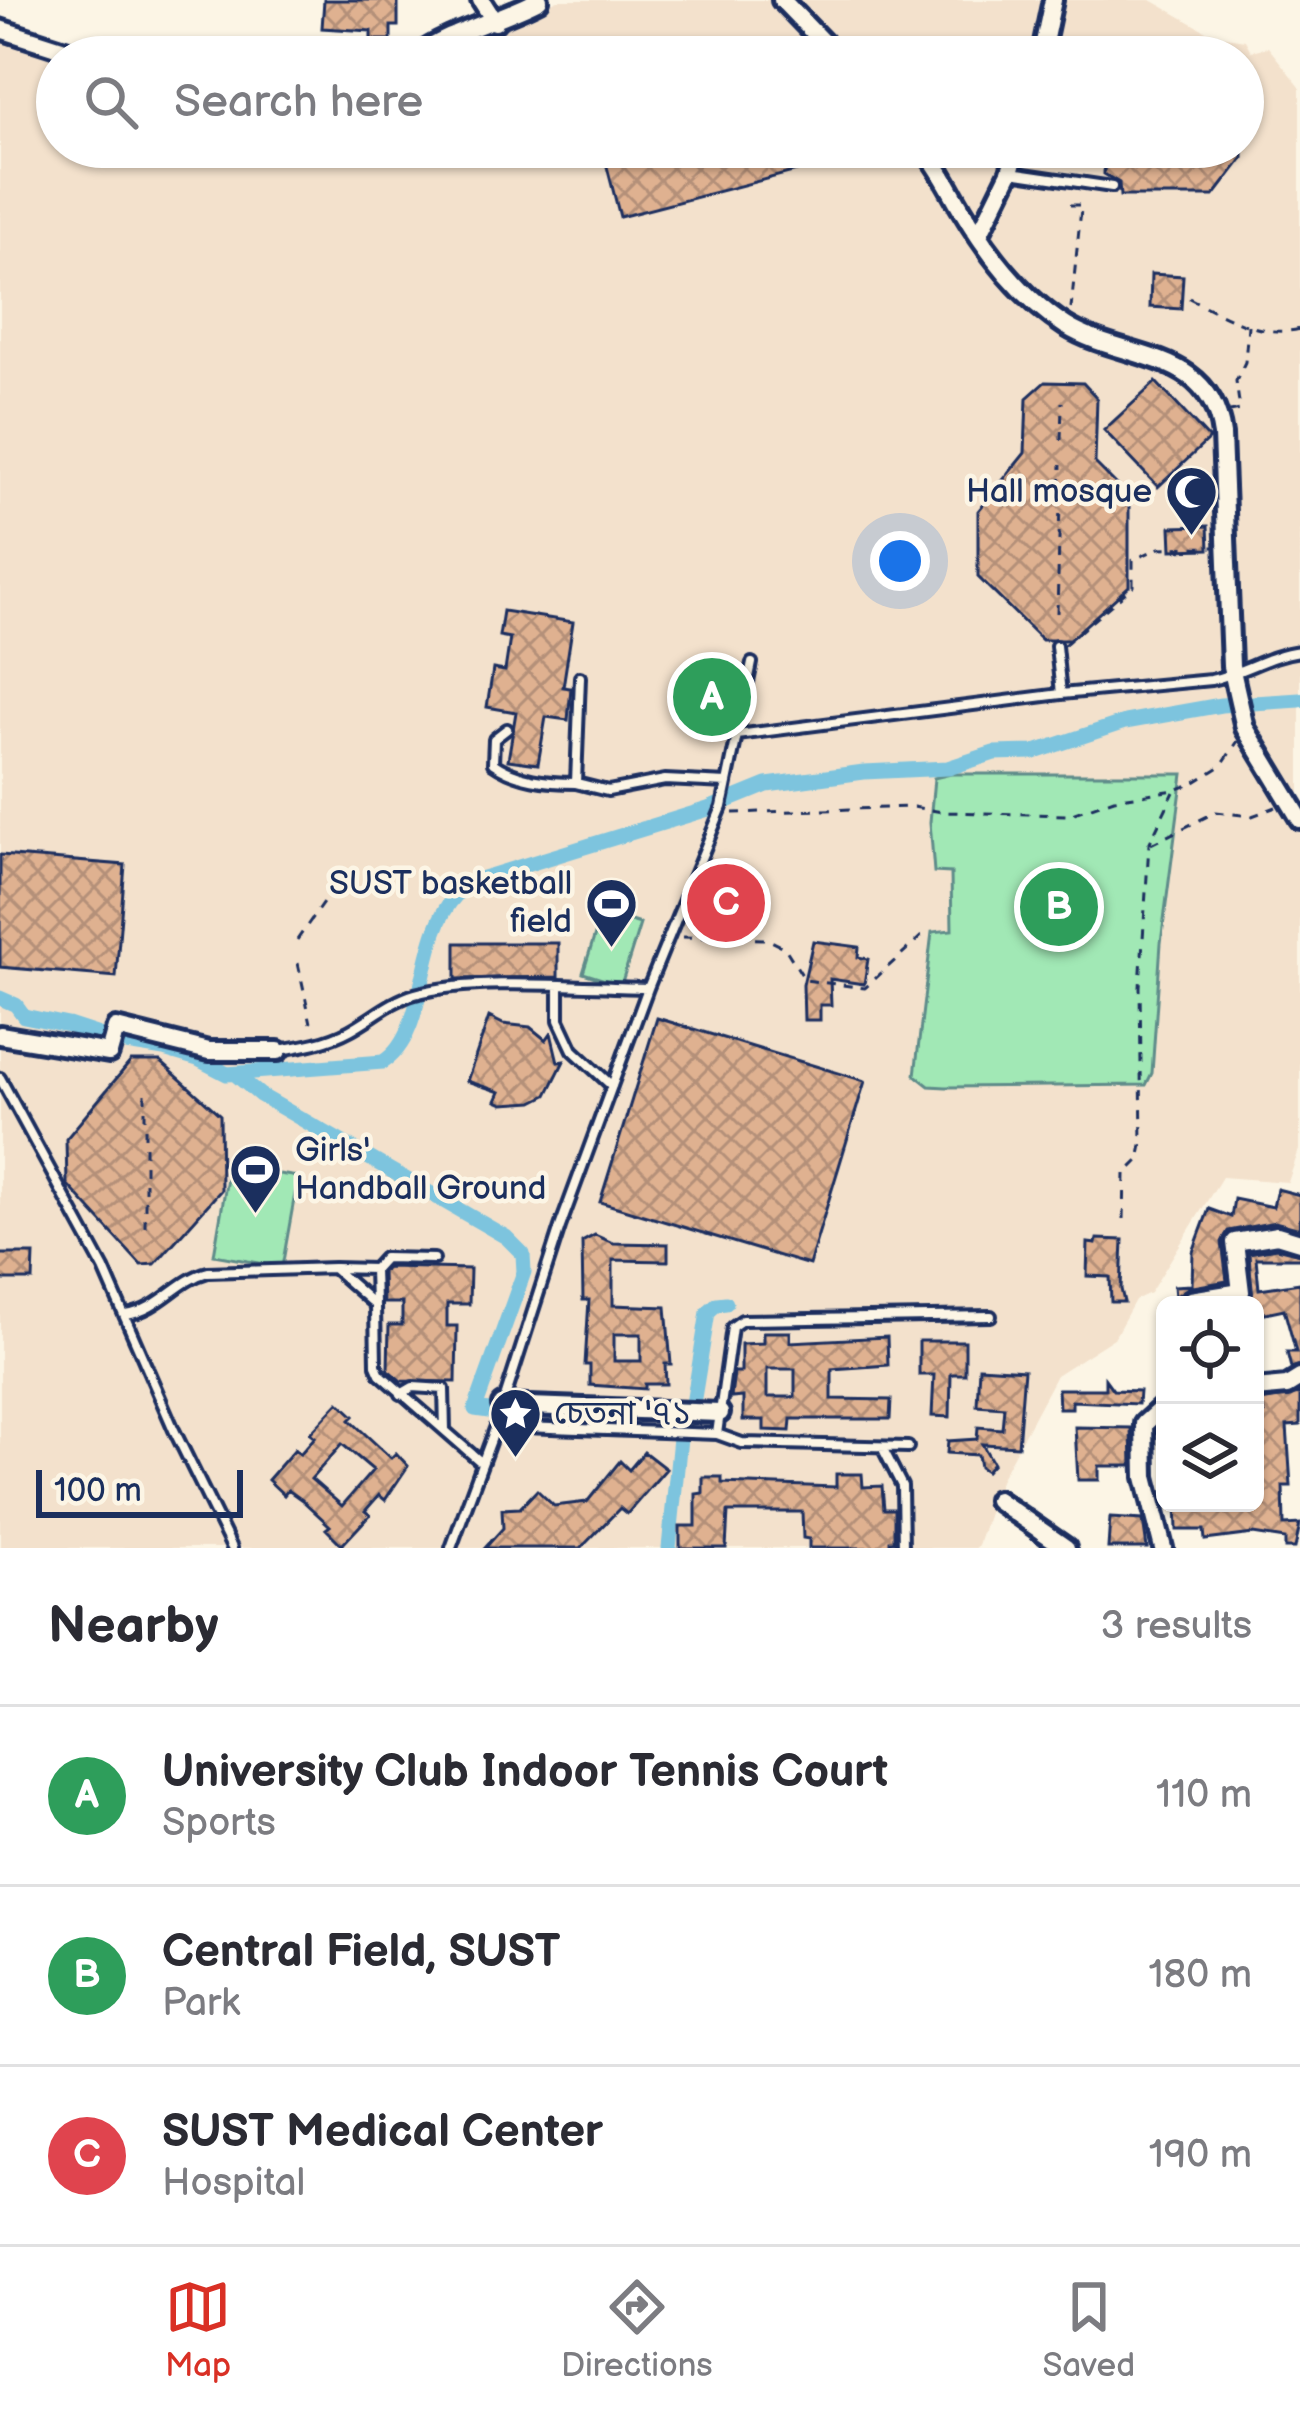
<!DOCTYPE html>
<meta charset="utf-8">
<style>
:root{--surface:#fff;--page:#f7f7f7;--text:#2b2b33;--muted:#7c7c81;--line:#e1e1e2;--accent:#d93025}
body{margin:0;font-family:"Balsamiq Sans","Noto Sans Bengali",sans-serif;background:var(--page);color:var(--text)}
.controls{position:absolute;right:36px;bottom:36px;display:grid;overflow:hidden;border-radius:18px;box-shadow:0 3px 9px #0004}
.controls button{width:108px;height:108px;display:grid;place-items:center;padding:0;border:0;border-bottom:3px solid var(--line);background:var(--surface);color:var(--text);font:60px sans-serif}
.scale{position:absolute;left:36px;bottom:30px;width:207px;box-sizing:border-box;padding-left:12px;border:6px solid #1b2f5e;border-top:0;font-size:33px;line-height:42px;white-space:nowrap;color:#1b2f5e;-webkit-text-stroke:9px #fcf5e5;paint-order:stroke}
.you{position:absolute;left:900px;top:561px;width:42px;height:42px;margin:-30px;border:9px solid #fff;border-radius:50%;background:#1a73e8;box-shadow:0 0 0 18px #1a73e833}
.badge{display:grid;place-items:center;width:78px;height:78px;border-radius:50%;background:var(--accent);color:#fff;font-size:39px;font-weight:700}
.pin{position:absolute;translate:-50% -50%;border:6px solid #fff;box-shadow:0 3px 12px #0006}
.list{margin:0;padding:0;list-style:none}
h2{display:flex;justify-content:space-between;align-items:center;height:156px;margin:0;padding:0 48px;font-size:51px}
h2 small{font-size:39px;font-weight:400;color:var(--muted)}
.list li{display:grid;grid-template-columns:78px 1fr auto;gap:36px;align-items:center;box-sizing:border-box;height:180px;padding:0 48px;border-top:3px solid var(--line)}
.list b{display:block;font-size:45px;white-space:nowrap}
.list p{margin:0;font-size:39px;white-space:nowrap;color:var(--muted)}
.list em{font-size:39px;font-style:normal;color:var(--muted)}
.icon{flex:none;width:66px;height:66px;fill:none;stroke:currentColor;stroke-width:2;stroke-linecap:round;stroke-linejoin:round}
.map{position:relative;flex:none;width:1300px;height:1548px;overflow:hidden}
.search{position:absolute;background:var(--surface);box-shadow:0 3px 9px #0004;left:36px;right:36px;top:36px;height:132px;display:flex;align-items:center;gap:30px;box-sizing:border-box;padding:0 42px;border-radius:66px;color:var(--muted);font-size:45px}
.sheet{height:696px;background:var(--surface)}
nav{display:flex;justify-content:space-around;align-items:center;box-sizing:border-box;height:168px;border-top:3px solid var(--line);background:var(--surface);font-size:33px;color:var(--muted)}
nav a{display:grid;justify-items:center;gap:6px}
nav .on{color:var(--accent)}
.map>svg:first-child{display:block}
.built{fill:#f3e1cc}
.green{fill:#a1e8b5;stroke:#5e8c8a;stroke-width:3}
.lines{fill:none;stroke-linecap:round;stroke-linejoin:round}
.canal{stroke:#7dc4de;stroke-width:15}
.building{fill:url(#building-cross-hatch);stroke:#1b2f5e;stroke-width:3;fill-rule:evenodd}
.lane-casing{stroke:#1b2f5e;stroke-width:16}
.street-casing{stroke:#1b2f5e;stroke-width:26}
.path{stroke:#1b2f5e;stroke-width:3;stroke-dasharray:9 9;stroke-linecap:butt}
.lane{stroke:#fcf5e5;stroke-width:8}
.street{stroke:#fcf5e5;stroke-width:16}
.labels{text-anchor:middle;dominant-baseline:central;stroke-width:9;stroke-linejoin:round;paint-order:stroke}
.poi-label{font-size:33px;fill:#1b2f5e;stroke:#fcf5e5;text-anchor:end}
</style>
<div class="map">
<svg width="1300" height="1548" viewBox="0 0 1300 1548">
<defs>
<pattern id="building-cross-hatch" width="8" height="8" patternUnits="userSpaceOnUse" patternTransform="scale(3)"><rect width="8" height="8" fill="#dfb190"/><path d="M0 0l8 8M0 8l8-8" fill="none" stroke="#b49079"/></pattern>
</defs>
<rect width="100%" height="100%" fill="#fcf5e5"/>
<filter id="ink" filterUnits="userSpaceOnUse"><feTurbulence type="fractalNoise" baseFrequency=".00833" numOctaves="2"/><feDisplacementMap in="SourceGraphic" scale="24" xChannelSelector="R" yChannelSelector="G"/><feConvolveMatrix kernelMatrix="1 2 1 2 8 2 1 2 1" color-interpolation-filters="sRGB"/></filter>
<g filter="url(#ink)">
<path class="built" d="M 558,0 L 1151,0 L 1213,35 L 1245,40 L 1251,51 L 1268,47 L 1300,87 L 1300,1147 L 1288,1182 L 1222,1177 L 1150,1293 L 1135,1300 L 1114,1338 L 1056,1375 L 1001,1478 L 977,1548 L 0,1548 L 0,39 L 61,57 L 57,57 L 57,147 L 1243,147 L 1243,57 L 425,57 Z"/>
<path class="green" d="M 951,774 L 1183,774 L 1161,943 L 1152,1073 L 1146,1085 L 946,1087 L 929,1086 L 915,1075 L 932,932 L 952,930 L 951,873 L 934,872 L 930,822 L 934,778 Z
M 602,912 L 640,924 L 621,985 L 583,973 Z
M 229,1166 L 298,1177 L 282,1267 L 214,1255 Z"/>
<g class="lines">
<path class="canal" d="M 0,998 L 16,1005 L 24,1016 L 68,1025 L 120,1042 L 164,1049 L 198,1059 L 227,1074 L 383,1062 C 429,1034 416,937 456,895 C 462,889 473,884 480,879 L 708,809 L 767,785 L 864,772 L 948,768 L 994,753 L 1035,752 L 1125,722 L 1221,705 L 1300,700
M 235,1074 L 260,1095 L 506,1237 L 523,1254 L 524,1272 L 475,1409 L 489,1411
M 682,1417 L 692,1410 L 708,1312 L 717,1304 L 726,1303
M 669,1548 L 680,1438"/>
</g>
<path class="building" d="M 324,0 L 398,0 L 398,26 L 391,26 L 391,40 L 371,40 L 371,31 L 322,28 Z
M 602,147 L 790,147 L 797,171 L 620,217 Z
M 1105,147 L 1243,147 L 1243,158 L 1214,196 L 1120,196 L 1119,183 L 1104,174 Z
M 1151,274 L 1183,276 L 1181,309 L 1150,307 Z
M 1045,382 L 1083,383 L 1097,398 L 1095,463 L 1126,494 L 1129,507 L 1129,586 L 1069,640 L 1042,640 L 978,577 L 978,511 L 1025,453 L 1027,398 Z
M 1156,382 L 1209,439 L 1158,487 L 1104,430 Z
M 1208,526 L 1209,549 L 1172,550 L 1171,527 Z
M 503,611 L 573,622 L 563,687 L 571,688 L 568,720 L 546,717 L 538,764 L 508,760 L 516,712 L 487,707 L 493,669 L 505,671 L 510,638 L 499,636 Z
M 0,855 L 125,865 L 116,977 L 0,967 Z
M 707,886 L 747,889 L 745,920 L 704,917 Z
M 813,941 L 859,947 L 858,957 L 868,959 L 864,984 L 830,979 L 831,1005 L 820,1005 L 820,1020 L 804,1020 L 803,985 Z
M 456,943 L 558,943 L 558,977 L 456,979 Z
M 489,1017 L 503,1024 L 530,1027 L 546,1040 L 551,1033 L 558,1062 L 564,1061 L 547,1095 L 533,1102 L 503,1104 L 496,1101 L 500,1092 L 467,1081 Z
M 657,1018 L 865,1081 L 809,1265 L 600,1202 Z
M 131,1061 L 160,1061 L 220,1115 L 221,1190 L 155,1264 L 141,1265 L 67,1184 L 66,1139 Z
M 1277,1189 L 1300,1195 L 1300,1229 L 1275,1222 L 1228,1231 L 1222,1242 L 1227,1281 L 1188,1288 L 1175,1297 L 1174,1286 L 1192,1285 L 1193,1252 L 1209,1209 L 1231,1217 L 1234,1199 L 1273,1207 Z
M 595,1235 L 613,1243 L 668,1244 L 668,1261 L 613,1260 L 613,1305 L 666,1307 L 671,1364 L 665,1364 L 666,1384 L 645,1384 L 645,1389 L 590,1385 L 590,1365 L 585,1365 L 589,1300 L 583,1300 L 582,1242 ZM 614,1334 L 641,1334 L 641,1361 L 614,1361 Z
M 1097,1239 L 1123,1240 L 1121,1289 L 1124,1302 L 1111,1302 L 1110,1277 L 1087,1276 L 1088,1243 L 1096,1244 Z
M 1276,1248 L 1300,1254 L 1300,1258 L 1256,1258 L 1259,1289 L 1300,1283 L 1300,1365 L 1291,1368 L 1287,1352 L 1296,1352 L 1284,1309 L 1256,1315 L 1252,1298 L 1249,1253 Z
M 0,1254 L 34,1254 L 33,1280 L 0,1280 Z
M 387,1267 L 470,1269 L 469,1304 L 447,1304 L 447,1326 L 457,1326 L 456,1382 L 401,1381 L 388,1370 L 389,1325 L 402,1325 L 402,1303 L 383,1303 L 382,1272 Z
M 763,1332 L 790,1332 L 790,1342 L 887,1337 L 888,1365 L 832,1369 L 832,1399 L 891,1400 L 890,1419 L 791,1419 L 790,1431 L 764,1430 L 764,1420 L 743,1420 L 743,1397 L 731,1398 L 734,1372 L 741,1372 L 741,1344 L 763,1343 ZM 767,1369 L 795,1369 L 795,1397 L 767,1397 Z
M 919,1341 L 965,1341 L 965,1374 L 951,1374 L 950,1417 L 932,1416 L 934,1375 L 919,1375 Z
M 979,1367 L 1024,1370 L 1018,1446 L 982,1444 L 993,1463 L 986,1471 L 980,1467 L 978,1455 L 947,1453 L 948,1441 L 977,1439 L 978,1427 L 1002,1429 L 1004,1407 L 977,1405 Z
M 1105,1379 L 1113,1390 L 1139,1391 L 1138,1404 L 1072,1401 L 1072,1408 L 1059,1408 L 1058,1389 L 1105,1389 Z
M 1300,1394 L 1300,1425 L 1287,1426 L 1291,1486 L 1283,1486 L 1284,1525 L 1300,1524 L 1295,1548 L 1285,1548 L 1285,1539 L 1253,1534 L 1205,1540 L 1204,1530 L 1177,1530 L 1176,1503 L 1259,1503 L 1259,1482 L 1255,1482 L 1255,1414 L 1264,1414 L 1261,1401 Z
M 339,1402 L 354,1416 L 350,1420 L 391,1458 L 396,1453 L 408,1466 L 385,1500 L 379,1495 L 365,1511 L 370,1515 L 342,1545 L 326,1529 L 330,1526 L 302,1500 L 288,1490 L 284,1495 L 268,1480 L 295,1449 L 300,1454 L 315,1437 L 310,1433 ZM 342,1444 L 373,1470 L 342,1506 L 311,1479 Z
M 1075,1427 L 1131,1428 L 1132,1466 L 1099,1466 L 1099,1480 L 1078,1480 Z
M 644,1452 L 666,1469 L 627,1514 L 620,1508 L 581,1548 L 485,1548 L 503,1528 L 502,1509 L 520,1508 L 537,1490 L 554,1506 L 587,1502 L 620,1461 L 629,1470 Z
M 836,1474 L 862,1474 L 863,1487 L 882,1486 L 884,1509 L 894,1509 L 894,1541 L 890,1541 L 890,1548 L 809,1548 L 809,1539 L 803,1538 L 802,1512 L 728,1512 L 726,1548 L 680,1548 L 680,1526 L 696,1526 L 696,1494 L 703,1493 L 703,1477 L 722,1477 L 722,1483 L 836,1487 Z
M 1110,1518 L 1143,1520 L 1147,1548 L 1108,1548 Z"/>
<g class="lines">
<defs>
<path id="lane" d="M 1011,172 L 1112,187
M 1056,646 L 1061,694 L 1211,680 C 1243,673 1268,655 1300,651
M 580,677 L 576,783 L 608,791 L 665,780 L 727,783
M 507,729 L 494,739 L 493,763 C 517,780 547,783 576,783
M 737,735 L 1061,694
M 559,988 L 559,1020 L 573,1050 L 612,1086
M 279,1050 C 304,1046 328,1042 350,1030 C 372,1018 391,1001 415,994 C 477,977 581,987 648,988
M 0,1078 L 104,1269 L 174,1430 L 232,1548
M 334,1268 L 374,1269 L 384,1258 L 434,1259
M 374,1269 L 375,1303
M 126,1315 C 160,1310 177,1280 208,1272 L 333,1268 L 375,1305 L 376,1365 L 380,1374 L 482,1463
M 401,1394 L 413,1387 L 444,1389 L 445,1430
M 496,1426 L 717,1434 L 732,1327 L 742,1320 L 991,1316
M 717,1434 L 742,1443 L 908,1447
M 882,1447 L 902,1486 L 903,1548
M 451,1548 L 496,1426 L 560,1227 L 648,988 L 722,807 L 752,663"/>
<path id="street" d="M 481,0 L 495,22
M 782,0 L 837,57
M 0,29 L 87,57
M 416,57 C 449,32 501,20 539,0
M 1041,57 L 1053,0
M 922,147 C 939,166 949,188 962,210 C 988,254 1022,298 1066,326 C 1124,362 1211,348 1222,435 L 1231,666 L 1245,728 L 1300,819
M 979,235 L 1010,172 L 1017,147
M 0,1035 L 109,1053 L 116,1028 L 209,1051 L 278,1051
M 1192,1305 L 1191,1300 L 1241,1292 L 1235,1242 L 1277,1235 L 1300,1242
M 1255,1389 L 1287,1386 L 1300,1378
M 502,1405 L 720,1413
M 997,1500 L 1066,1548
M 1163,1548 L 1145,1477 L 1144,1424 L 1165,1405"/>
</defs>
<use href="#lane" class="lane-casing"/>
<use href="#street" class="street-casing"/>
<path class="path" d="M 1134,169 L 1155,147
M 1070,205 L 1081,205 L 1081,209 L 1071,309
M 1189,298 C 1222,315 1262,339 1300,329
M 1230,412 L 1240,410 L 1236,381 L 1245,362 L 1248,325
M 1061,440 L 1062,402
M 1057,613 L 1061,465
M 1064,645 L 1133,586 L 1133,560 L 1159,548 L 1214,547
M 733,813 L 913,807 L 942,812 L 1069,815 L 1114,799 L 1175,790 L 1192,784 L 1221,766 L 1238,741
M 1151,844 L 1216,812 L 1252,816 L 1276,807
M 683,937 L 767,939 L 785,948 L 805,980 L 865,988 L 926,932
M 297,940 L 346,870
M 298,963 L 311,1023
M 1124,1219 L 1125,1174 L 1139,1160 L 1142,1145 L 1140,987 L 1149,844 L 1174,792
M 145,1227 L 145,1094"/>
<use href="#lane" class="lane"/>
<use href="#street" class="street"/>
</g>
</g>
<defs>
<symbol id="mosque-pin" viewBox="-11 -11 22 30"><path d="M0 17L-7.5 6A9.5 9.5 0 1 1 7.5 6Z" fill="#1b2f5e" stroke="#fcf5e5"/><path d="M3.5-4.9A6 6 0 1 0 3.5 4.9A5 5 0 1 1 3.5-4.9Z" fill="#fff"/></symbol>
<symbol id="stadium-pin" viewBox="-11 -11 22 30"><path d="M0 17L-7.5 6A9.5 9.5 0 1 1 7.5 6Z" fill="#1b2f5e" stroke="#fcf5e5"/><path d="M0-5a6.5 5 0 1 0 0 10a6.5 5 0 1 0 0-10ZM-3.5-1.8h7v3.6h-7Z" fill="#fff"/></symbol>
<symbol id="sight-pin" viewBox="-11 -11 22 30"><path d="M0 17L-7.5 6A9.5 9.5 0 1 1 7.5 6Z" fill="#1b2f5e" stroke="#fcf5e5"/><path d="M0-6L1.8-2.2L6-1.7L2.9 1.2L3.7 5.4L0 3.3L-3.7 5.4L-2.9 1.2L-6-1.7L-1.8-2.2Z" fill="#fff"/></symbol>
</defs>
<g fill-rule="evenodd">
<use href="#mosque-pin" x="1162" y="462" width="59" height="81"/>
<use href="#stadium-pin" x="582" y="874" width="59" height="81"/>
<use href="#stadium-pin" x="226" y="1140" width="59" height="81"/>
<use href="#sight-pin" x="486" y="1384" width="59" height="81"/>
</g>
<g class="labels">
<g class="poi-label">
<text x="1152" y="492">Hall mosque</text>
<text x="572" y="884">SUST basketball<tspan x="572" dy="38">field</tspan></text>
<text x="295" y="1151" text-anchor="start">Girls'<tspan x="295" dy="38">Handball Ground</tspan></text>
<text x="554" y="1414" text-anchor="start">চেতনা '৭১</text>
</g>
</g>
</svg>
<div class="controls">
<button><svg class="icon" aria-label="locate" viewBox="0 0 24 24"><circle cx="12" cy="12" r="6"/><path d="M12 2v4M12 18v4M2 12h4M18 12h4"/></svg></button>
<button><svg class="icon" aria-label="layers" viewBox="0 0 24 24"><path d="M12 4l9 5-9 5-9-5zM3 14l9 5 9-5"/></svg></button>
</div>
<div class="scale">100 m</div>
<div class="you"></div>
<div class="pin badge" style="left:712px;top:697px;background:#2e9e5b">A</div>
<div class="pin badge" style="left:1059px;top:907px;background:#2e9e5b">B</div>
<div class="pin badge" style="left:726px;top:903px;background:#e0444e">C</div>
<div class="search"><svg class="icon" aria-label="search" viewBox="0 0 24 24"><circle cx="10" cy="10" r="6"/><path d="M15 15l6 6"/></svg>Search here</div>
</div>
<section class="sheet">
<h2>Nearby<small>3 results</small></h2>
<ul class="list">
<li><span class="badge" style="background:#2e9e5b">A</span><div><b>University Club Indoor Tennis Court</b><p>Sports</p></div><em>110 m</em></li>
<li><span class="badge" style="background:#2e9e5b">B</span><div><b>Central Field, SUST</b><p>Park</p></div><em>180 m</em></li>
<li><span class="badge" style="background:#e0444e">C</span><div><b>SUST Medical Center</b><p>Hospital</p></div><em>190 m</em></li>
</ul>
</section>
<nav>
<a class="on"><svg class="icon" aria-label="map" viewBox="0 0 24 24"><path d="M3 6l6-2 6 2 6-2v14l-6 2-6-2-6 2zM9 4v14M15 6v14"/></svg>Map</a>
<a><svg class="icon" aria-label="directions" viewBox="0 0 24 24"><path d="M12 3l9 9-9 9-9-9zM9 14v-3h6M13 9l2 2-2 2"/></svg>Directions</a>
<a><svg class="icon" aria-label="saved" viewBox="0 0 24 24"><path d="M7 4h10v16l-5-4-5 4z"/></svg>Saved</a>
</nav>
